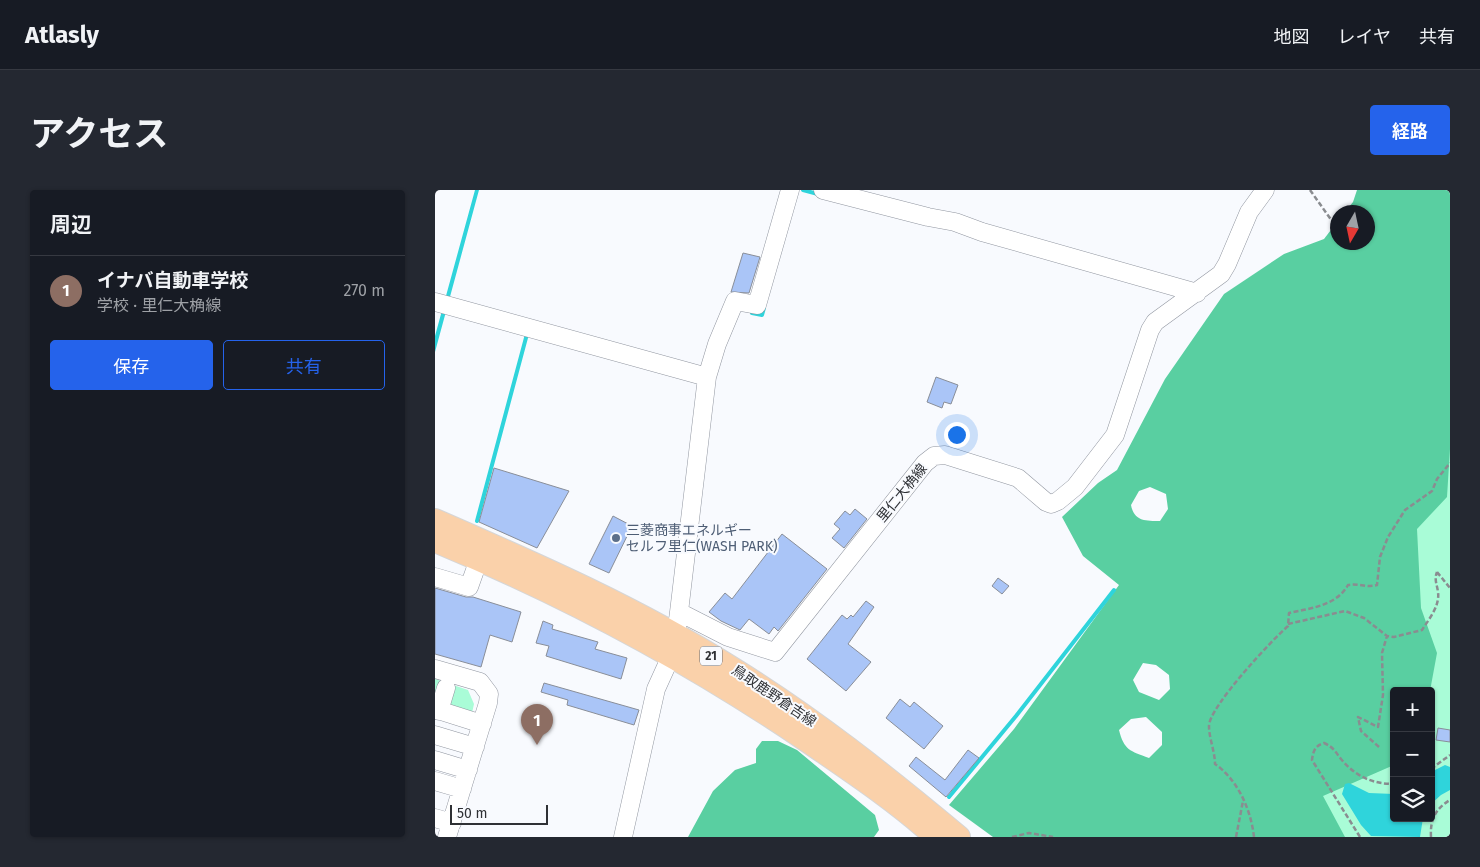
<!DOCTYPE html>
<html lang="ja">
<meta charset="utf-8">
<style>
:root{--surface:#171b24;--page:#242831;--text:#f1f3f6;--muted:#9ea1a6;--line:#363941;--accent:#2563eb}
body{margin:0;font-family:"Fira Sans","Noto Sans JP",sans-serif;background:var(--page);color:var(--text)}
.controls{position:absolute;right:15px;bottom:15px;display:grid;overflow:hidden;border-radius:5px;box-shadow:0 1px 4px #0004}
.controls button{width:45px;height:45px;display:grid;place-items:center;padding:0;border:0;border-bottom:1px solid var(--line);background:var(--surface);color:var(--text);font:25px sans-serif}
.compass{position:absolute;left:895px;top:15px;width:45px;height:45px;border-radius:50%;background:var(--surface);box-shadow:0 1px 4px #0004;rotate:189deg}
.scale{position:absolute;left:15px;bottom:12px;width:98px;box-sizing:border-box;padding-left:5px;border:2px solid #2f3135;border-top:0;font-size:14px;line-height:18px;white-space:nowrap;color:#2f3135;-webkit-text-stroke:4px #f8fafe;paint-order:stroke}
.you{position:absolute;left:521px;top:244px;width:18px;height:18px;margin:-12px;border:4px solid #fff;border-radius:50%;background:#1a73e8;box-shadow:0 0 0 8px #1a73e833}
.badge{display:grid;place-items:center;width:32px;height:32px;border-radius:50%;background:var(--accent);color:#fff;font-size:16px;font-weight:700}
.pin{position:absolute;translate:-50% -41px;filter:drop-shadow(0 1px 2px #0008)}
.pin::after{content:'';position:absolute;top:26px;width:18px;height:15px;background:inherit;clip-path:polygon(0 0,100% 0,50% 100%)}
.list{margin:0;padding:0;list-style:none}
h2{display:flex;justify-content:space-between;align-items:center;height:65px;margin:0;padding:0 20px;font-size:21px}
h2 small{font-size:16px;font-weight:400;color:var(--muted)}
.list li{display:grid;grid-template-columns:32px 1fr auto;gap:15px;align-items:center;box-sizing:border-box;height:70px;padding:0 20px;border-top:1px solid var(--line)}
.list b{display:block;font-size:19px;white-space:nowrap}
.list p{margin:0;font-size:16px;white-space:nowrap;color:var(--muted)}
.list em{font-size:16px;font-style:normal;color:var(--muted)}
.actions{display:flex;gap:10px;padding:15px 20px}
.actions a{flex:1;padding:11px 0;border:1px solid var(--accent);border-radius:5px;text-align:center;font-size:18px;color:var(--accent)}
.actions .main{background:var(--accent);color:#fff}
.icon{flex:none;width:28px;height:28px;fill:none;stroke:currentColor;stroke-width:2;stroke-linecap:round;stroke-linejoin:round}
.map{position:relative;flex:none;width:1015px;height:647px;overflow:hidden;border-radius:5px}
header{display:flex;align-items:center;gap:30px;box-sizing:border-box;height:70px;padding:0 25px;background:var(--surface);border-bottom:1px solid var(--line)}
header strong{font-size:24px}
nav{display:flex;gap:28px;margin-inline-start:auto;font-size:18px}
.intro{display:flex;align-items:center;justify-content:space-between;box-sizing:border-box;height:120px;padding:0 30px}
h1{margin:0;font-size:35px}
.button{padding:12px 22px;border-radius:5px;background:var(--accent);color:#fff;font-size:18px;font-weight:700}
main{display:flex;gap:30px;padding:0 30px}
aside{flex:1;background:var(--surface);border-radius:5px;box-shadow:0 1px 4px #0004}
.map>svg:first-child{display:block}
.green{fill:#a9fcd7;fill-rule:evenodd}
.forest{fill:#59cfa1;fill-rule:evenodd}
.water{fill:#2fd4db}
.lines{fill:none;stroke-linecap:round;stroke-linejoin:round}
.stream{stroke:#2fd4db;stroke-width:4}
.building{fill:#aac5f7;stroke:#898e98}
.minor-casing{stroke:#9196a0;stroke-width:19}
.major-casing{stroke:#d5d6d7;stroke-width:24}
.path{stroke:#8a8c90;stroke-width:2.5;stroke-dasharray:5 2.5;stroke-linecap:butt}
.minor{stroke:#fff;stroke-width:18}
.major{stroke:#fad1aa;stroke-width:22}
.service-dot{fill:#5c6f8a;stroke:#f8fafe;stroke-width:2}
.labels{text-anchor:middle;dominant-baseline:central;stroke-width:4;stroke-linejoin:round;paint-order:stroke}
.shield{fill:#f8fafe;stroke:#6b6d71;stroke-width:1}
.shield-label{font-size:12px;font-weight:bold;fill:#2f3135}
.street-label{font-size:14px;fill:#2f3135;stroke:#f8fafe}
.service-label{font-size:14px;fill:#4e5e75;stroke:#f8fafe;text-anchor:start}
</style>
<header>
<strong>Atlasly</strong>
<nav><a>地図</a><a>レイヤ</a><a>共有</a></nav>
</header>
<div class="intro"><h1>アクセス</h1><a class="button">経路</a></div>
<main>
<aside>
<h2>周辺<small></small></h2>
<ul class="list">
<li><span class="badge" style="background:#8d6e63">1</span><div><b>イナバ自動車学校</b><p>学校 · 里仁大桷線</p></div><em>270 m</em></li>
</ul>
<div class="actions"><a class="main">保存</a><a>共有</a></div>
</aside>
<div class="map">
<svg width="1015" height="647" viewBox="0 0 1015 647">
<rect width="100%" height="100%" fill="#f8fafe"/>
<path class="green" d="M 1015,234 L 1015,647 L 723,647 L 967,314 ZM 959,501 L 996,501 L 996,628 L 959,628 Z
M 0,489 L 33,500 L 39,514 L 37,523 L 0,513 Z"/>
<path class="forest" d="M 922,0 L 1015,0 L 1015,259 L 1012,307 L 982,339 L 986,418 L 1002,463 L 995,501 L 959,501 L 959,575 L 888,606 L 910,647 L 558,647 L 514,615 L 579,539 L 684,395 L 648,366 L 627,327 L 663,293 L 682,280 L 730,189 L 789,104 L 849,64 L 889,49 L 902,32 L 902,52 L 932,52 L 932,22 L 910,22 L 918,12 ZM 715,297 L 731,304 L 733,319 L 725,331 C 710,331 699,331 696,315 L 704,301 ZM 708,473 L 721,475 L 734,485 L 735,499 L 724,510 L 704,502 L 698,490 ZM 711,527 L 727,542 L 727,555 L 714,568 C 695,561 689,560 684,540 L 696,529 Z
M 327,551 L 343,551 L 362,560 L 440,625 L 444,640 L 439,647 L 253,647 L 278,601 L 300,580 L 321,573 L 321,559 Z"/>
<path class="water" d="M 40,0 L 44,0 L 0,162 L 0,146 Z
M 1010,575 L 1015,577 L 1015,600 L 1006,605 L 996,614 L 996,582 Z
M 914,593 L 934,603 L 959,604 L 959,628 L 988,628 L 985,647 L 936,646 L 926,635 L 907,604 L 910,594 Z"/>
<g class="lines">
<path class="stream" d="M 368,0 L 383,4
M 317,123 L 327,125 L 329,118
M 42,331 L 92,144
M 514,607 L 581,526 L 679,400"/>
</g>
<path class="building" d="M 308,63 L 325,67 L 314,103 L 296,102 Z
M 501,187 L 523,195 L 516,214 L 509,212 L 507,218 L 492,212 Z
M 59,278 L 134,301 L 102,358 L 44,332 Z
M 420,319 L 432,329 L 409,358 L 397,348 L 405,339 L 399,334 L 410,321 L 415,325 Z
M 178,326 L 197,336 L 174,383 L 154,374 Z
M 347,344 L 392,379 L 343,441 L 339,437 L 334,444 L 314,429 L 305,440 L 286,431 L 274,422 L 290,403 L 297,409 Z
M 563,388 L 574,396 L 567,404 L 557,396 Z
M 0,398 L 31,407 L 38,407 L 86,422 L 77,452 L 55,445 L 46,477 L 0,464 Z
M 431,411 L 439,417 L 413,454 L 436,472 L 411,501 L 372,469 L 407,425 L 412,429 L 416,425 L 418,427 Z
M 108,431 L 118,435 L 117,439 L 163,452 L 160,459 L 192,468 L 186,489 L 111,466 L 114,456 L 101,453 Z
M 109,493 L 204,520 L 199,535 L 132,515 L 133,510 L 106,502 Z
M 465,509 L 475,517 L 479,512 L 508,536 L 489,559 L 451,528 Z
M 1003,538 L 1015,540 L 1015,552 L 1001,550 Z
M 533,560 L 544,568 L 511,607 L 474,576 L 481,567 L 510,590 Z"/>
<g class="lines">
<defs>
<path id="minor" d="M 388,0 L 493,27 L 520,32 L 547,42 L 762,103
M 0,112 L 272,187
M 0,387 L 34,397 L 44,369
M 244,422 L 272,187 L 282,154 L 300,111 L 322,115 L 355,0
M 0,479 L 45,492 L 54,504 L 53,513 L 12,647
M 0,519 L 47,534
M 4,521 L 11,498
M 0,545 L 40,557
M 0,570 L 33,580
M 0,591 L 27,599
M 0,628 L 17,633
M 188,647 L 221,499 L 236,466 L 241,445 L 244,422 L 293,447 L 340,462 L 490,273 L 499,266 L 510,265 L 583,288 L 611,312 L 616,314 L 623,311 L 640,297 L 680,245 L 715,140 L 720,132 L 786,84 L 792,74 L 814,22 L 830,0"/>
<path id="major" d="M 0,330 C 101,374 204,419 297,478 C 378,528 451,586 524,647
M 0,351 C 133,406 253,470 372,551 C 414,580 458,609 496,643"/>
</defs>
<use href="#minor" class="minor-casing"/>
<use href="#major" class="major-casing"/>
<path class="path" d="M 875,0 L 897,31
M 1002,382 L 1015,398
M 853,434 L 910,421 L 929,428 L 952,446 L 959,447 L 987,440 C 994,429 1005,416 1003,402 C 1002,394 999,390 1002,382
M 944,557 L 926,541 L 923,527 L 943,537 L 948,505 L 947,463 L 952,446
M 996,579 L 1015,565
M 577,647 L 594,643 L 618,647
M 801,647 L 808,611
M 819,647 C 816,620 803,590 780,574 C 780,562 774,548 774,536 C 774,517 837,450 853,436 L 854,423 C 876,418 901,416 913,395 C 923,393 932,398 942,395 L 945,367 L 953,347 L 970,320 L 997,301 L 1002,289 L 1015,273
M 925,647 L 877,570 C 878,561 880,556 889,553 C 898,557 900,561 906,569 C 920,586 937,594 959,594
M 996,647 C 995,630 1000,619 1015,610"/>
<use href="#minor" class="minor"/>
<use href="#major" class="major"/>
</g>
<circle class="service-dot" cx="181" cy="348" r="5"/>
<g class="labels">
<rect class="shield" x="265" y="456.5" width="22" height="19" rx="4"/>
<g class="shield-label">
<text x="276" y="466">21</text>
</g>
<g class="street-label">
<text transform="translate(467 303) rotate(-51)">里仁大桷線</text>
<text transform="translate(339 506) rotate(34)">鳥取鹿野倉吉線</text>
</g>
<g class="service-label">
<text x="191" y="340">三菱商事エネルギー<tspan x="191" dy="16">セルフ里仁(WASH PARK)</tspan></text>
</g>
</g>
</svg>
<div class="controls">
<button>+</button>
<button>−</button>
<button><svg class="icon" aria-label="layers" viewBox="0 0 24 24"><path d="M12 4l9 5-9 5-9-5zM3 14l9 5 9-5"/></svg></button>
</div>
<svg class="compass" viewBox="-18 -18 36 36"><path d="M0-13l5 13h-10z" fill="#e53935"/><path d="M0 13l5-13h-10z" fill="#9ea1a6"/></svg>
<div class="scale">50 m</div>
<div class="you"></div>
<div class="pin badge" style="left:102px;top:555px;background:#8d6e63">1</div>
</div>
</main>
